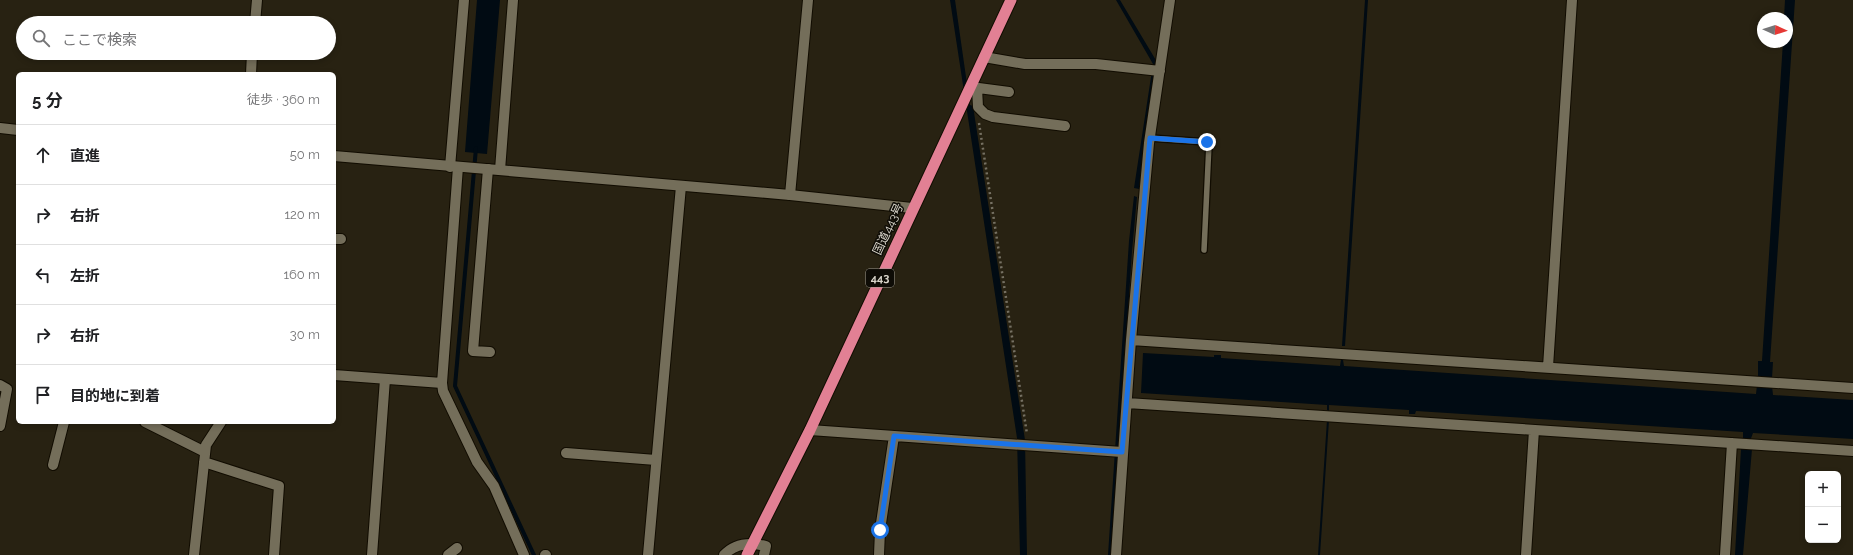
<!DOCTYPE html>
<html lang="ja">
<meta charset="utf-8">
<style>
:root{--surface:#fff;--page:#f6f6f6;--text:#202124;--muted:#757577;--line:#e0e0e0}
body{margin:0;font-family:Raleway,"Noto Sans JP",sans-serif;background:var(--page);color:var(--text)}
.controls{position:absolute;right:12px;bottom:12px;display:grid;overflow:hidden;border-radius:6px;box-shadow:0 2px 6px #0003}
.controls button{width:36px;height:36px;display:grid;place-items:center;padding:0;border:0;border-bottom:1px solid var(--line);background:var(--surface);color:var(--text);font:20px sans-serif}
.compass{position:absolute;left:1757px;top:12px;width:36px;height:36px;border-radius:50%;background:var(--surface);box-shadow:0 2px 6px #0003;rotate:93deg}
.stop{position:absolute;width:12px;height:12px;margin:-9px;border:3px solid #1a73e8;border-radius:50%;background:#fff}
.stop.end{background:#1a73e8;border-color:#fff;box-shadow:0 1px 4px #0008}
.list{margin:0;padding:0;list-style:none}
h2{display:flex;justify-content:space-between;align-items:center;height:52px;margin:0;padding:0 16px;font-size:17px}
h2 small{font-size:13px;font-weight:400;color:var(--muted)}
.list li{display:grid;grid-template-columns:26px 1fr auto;gap:12px;align-items:center;box-sizing:border-box;height:60px;padding:0 16px;border-top:1px solid var(--line)}
.list b{display:block;font-size:15px;white-space:nowrap}
.list em{font-size:13px;font-style:normal;color:var(--muted)}
.icon{flex:none;width:22px;height:22px;fill:none;stroke:currentColor;stroke-width:2;stroke-linecap:round;stroke-linejoin:round}
.map{position:relative;flex:none;width:1853px;height:555px;overflow:hidden}
.search{position:absolute;background:var(--surface);box-shadow:0 2px 6px #0003;left:16px;top:16px;width:320px;height:44px;display:flex;align-items:center;gap:10px;box-sizing:border-box;padding:0 14px;border-radius:22px;color:var(--muted);font-size:15px}
.panel{position:absolute;background:var(--surface);box-shadow:0 2px 6px #0003;left:16px;top:72px;width:320px;height:352px;border-radius:6px}
.map>svg:first-child{display:block}
.water{fill:#010b13}
.lines{fill:none;stroke-linecap:round;stroke-linejoin:round}
.stream{stroke:#010b13;stroke-width:4}
.service-casing{stroke:#110c01;stroke-width:8}
.minor-casing{stroke:#110c01;stroke-width:12}
.tertiary-casing{stroke:#110c01;stroke-width:12}
.trunk-casing{stroke:#110c01;stroke-width:13}
.path{stroke:#767163;stroke-width:2.5;stroke-dasharray:2 3;stroke-linecap:butt}
.service{stroke:#746e5a;stroke-width:5.5}
.minor{stroke:#746e5a;stroke-width:10}
.tertiary{stroke:#746e5a;stroke-width:10}
.trunk{stroke:#e28094;stroke-width:11}
.route{stroke:#1a73e8;stroke-width:5}
.labels{text-anchor:middle;dominant-baseline:central;stroke-width:3;stroke-linejoin:round;paint-order:stroke}
.shield{fill:#0e0c06;stroke:#9d9990;stroke-width:1}
.shield-label{font-size:11px;font-weight:bold;fill:#dad6cb}
.street-label{font-size:12px;fill:#dad6cb;stroke:#0e0c06}
</style>
<div class="map">
<svg width="1853" height="555" viewBox="0 0 1853 555">
<rect width="100%" height="100%" fill="#282212"/>
<path class="water" d="M 477,0 L 500,0 L 487,154 L 465,152 Z
M 950,0 L 955,0 L 970,105 L 973,106 L 975,119 L 1025,440 L 1027,555 L 1020,555 L 1017,438 Z
M 1116,0 L 1120,0 L 1157,62 L 1139,189 L 1134,188 L 1153,64 Z
M 1365,0 L 1368,0 L 1345,346 L 1342,346 Z
M 1785,0 L 1795,0 L 1770,362 L 1773,362 L 1772,378 L 1758,377 L 1758,361 L 1762,361 L 1783,42 L 1787,42 L 1787,18 L 1784,18 Z
M 1134,196 L 1137,197 L 1132,251 L 1112,555 L 1108,555 L 1129,241 Z
M 1143,353 L 1214,357 L 1214,355 L 1221,355 L 1221,358 L 1340,366 L 1341,360 L 1343,360 L 1344,366 L 1756,394 L 1757,385 L 1772,386 L 1773,395 L 1853,400 L 1853,439 L 1753,433 L 1750,441 L 1743,441 L 1743,432 L 1416,411 L 1415,414 L 1409,414 L 1409,410 L 1329,405 L 1329,411 L 1327,410 L 1327,405 L 1141,393 Z
M 1327,420 L 1329,420 L 1320,555 L 1318,555 Z
M 1741,449 L 1752,449 L 1743,555 L 1735,555 Z"/>
<g class="lines">
<path class="stream" d="M 476,148 L 455,386 L 534,555"/>
<defs>
<path id="service" d="M 1150,138 L 1207,142 L 1209,144 L 1204,250"/>
<path id="minor" d="M 255,23 L 257,0
M 984,57 L 1025,64 L 1096,64 L 1160,71
M 251,74 L 252,53
M 971,87 L 1009,92
M 977,88 L 978,107 L 985,114 L 993,117 L 1065,126
M 450,167 L 464,0
M 458,167 L 442,383 L 443,391 L 477,462 L 494,486 L 524,555
M 488,169 L 473,351 L 490,352
M 500,170 L 513,0
M 790,195 L 808,0
M 334,239 L 341,239
M 1131,340 L 1853,388
M 1548,367 L 1572,0
M 334,375 L 442,383
M 0,385 L 7,389 L 0,426
M 1127,403 L 1853,451
M 145,422 L 205,452
M 810,430 L 1122,452
M 566,453 L 656,460
M 204,462 L 279,486 L 274,555
M 53,465 L 64,422
M 194,555 L 206,445 L 221,422
M 372,555 L 385,379
M 448,555 L 457,548
M 545,555 L 546,555
M 648,555 L 681,186
M 724,555 C 735,543 750,542 766,546 L 764,555
M 879,555 L 880,530 L 894,436
M 1116,555 L 1131,340 L 1149,143 L 1170,0
M 1526,555 L 1534,430
M 1725,555 L 1732,443"/>
<path id="tertiary" d="M 0,128 L 18,130
M 334,156 L 790,195 L 912,208"/>
<path id="trunk" d="M 747,555 L 810,430 L 1011,0"/>
</defs>
<use href="#service" class="service-casing"/>
<use href="#minor" class="minor-casing"/>
<use href="#tertiary" class="tertiary-casing"/>
<use href="#trunk" class="trunk-casing"/>
<path class="path" d="M 979,123 L 1027,434"/>
<use href="#service" class="service"/>
<use href="#minor" class="minor"/>
<use href="#tertiary" class="tertiary"/>
<use href="#trunk" class="trunk"/>
</g>
<g class="lines">
<path class="route" d="M 880,530 L 894,436 L 1122,452 L 1150,138 L 1207,142"/>
</g>
<g class="labels">
<rect class="shield" x="866" y="269" width="28" height="18" rx="3"/>
<g class="shield-label">
<text x="880" y="278">443</text>
</g>
<g class="street-label">
<text transform="translate(888 229) rotate(-65)">国道443号</text>
</g>
</g>
</svg>
<div class="controls">
<button>+</button>
<button>−</button>
</div>
<svg class="compass" viewBox="-18 -18 36 36"><path d="M0-13l5 13h-10z" fill="#e53935"/><path d="M0 13l5-13h-10z" fill="#757577"/></svg>
<div class="stop" style="left:880px;top:530px"></div>
<div class="stop end" style="left:1207px;top:142px"></div>
<div class="search"><svg class="icon" aria-label="search" viewBox="0 0 24 24"><circle cx="10" cy="10" r="6"/><path d="M15 15l6 6"/></svg>ここで検索</div>
<section class="panel">
<h2>5 分<small>徒歩 · 360 m</small></h2>
<ul class="list">
<li><svg class="icon" aria-label="ahead" viewBox="0 0 24 24"><path d="M12 20V5M6 11l6-6 6 6"/></svg><div><b>直進</b></div><em>50 m</em></li>
<li><svg class="icon" aria-label="right" viewBox="0 0 24 24"><path d="M7 20v-9h11M14 6l5 5-5 5"/></svg><div><b>右折</b></div><em>120 m</em></li>
<li><svg class="icon" aria-label="left" viewBox="0 0 24 24"><path d="M17 20v-9H6M10 6l-5 5 5 5"/></svg><div><b>左折</b></div><em>160 m</em></li>
<li><svg class="icon" aria-label="right" viewBox="0 0 24 24"><path d="M7 20v-9h11M14 6l5 5-5 5"/></svg><div><b>右折</b></div><em>30 m</em></li>
<li><svg class="icon" aria-label="arrive" viewBox="0 0 24 24"><path d="M6 21V4h12l-3 4 3 4H6"/></svg><div><b>目的地に到着</b></div></li>
</ul>
</section>
</div>
